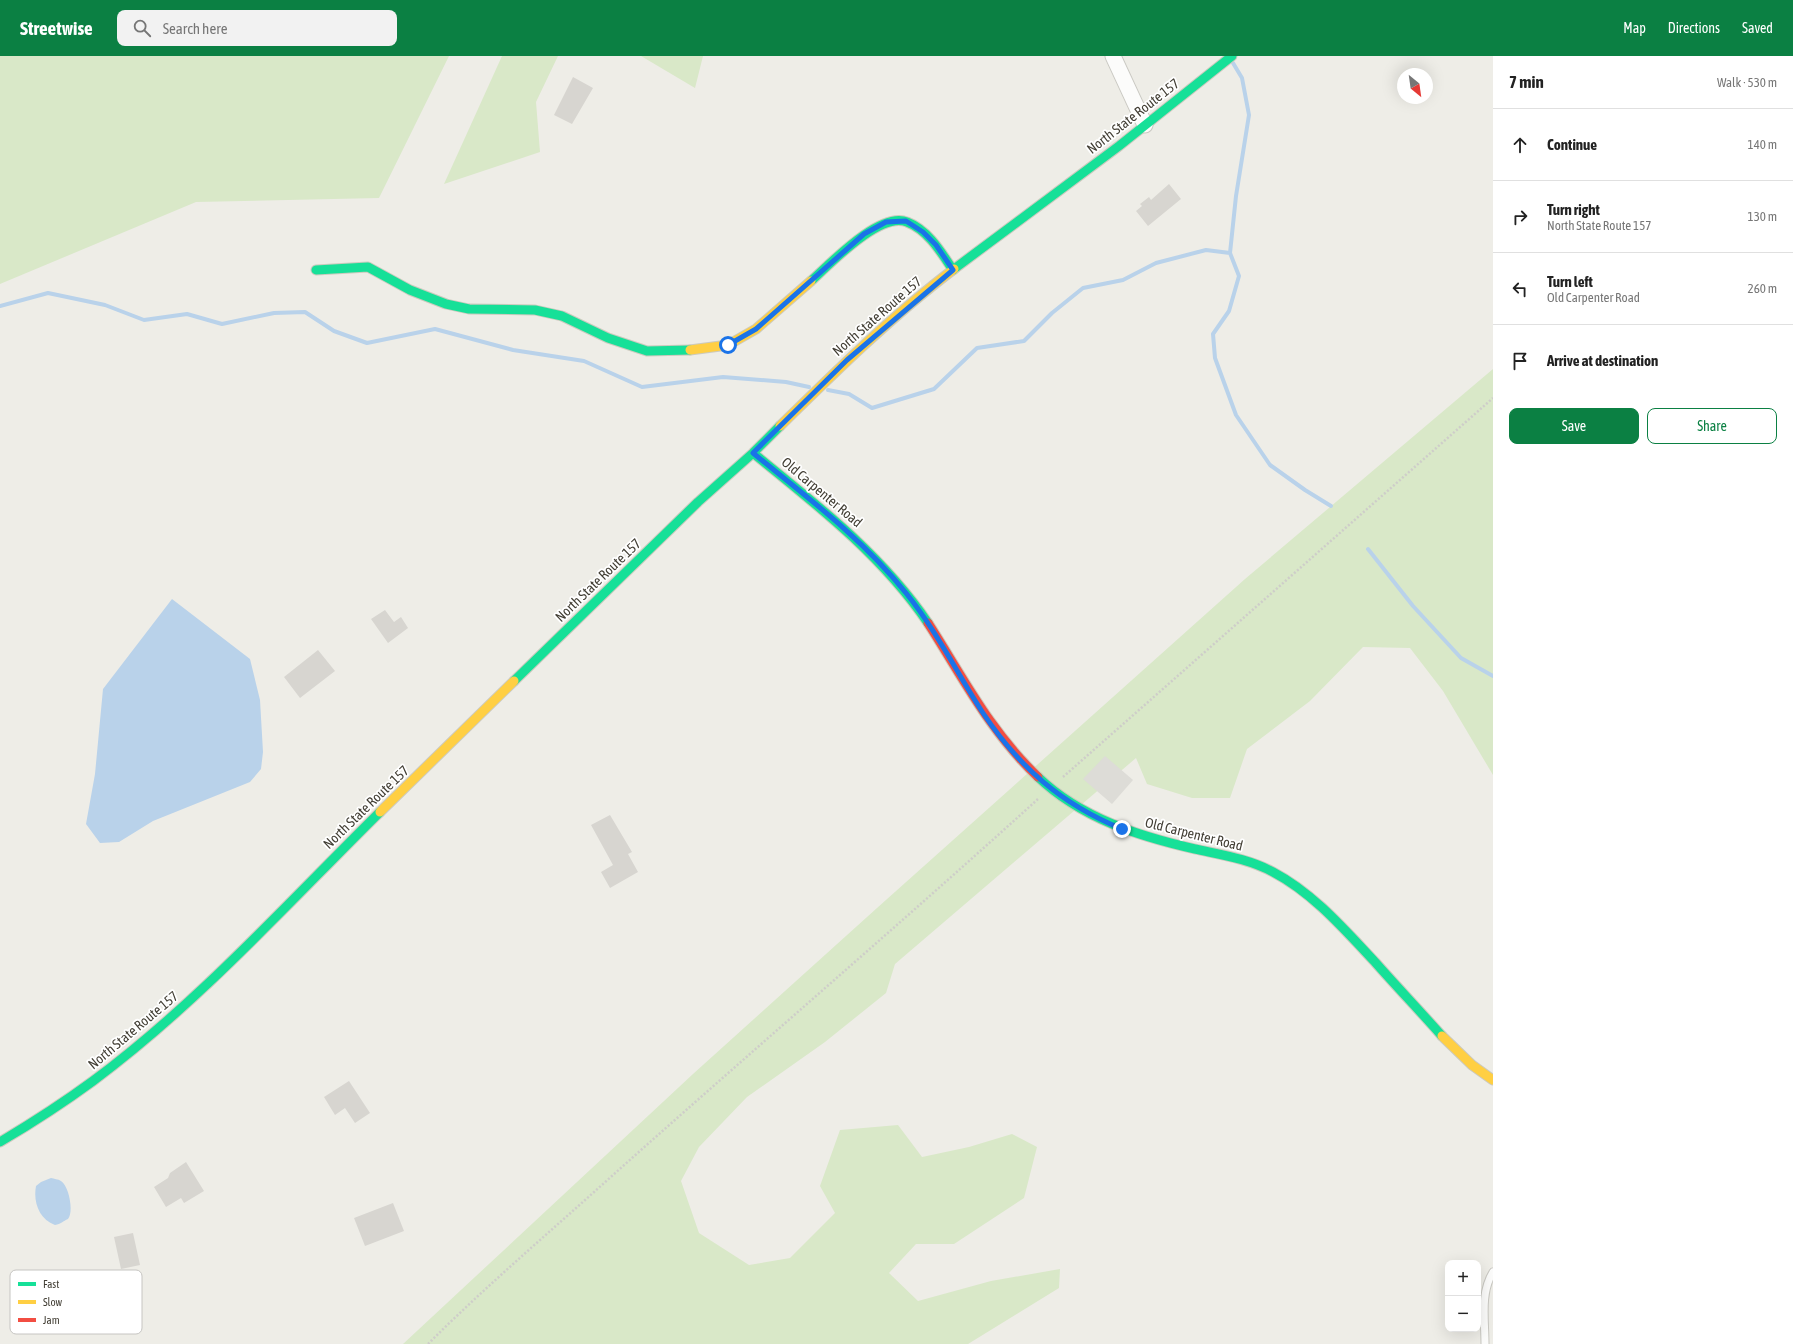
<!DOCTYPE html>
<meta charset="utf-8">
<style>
:root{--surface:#fff;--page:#f2f2f2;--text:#222;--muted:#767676;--line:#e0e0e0;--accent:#0b8043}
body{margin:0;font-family:"Asap Condensed",sans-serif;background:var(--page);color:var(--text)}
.controls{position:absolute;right:12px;bottom:12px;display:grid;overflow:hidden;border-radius:8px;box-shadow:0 4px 16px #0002}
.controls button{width:36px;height:36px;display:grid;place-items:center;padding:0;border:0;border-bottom:1px solid var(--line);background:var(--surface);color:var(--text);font:20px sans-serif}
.compass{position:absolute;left:1397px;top:12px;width:36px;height:36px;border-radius:50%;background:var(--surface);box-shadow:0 4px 16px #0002;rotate:151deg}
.stop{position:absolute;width:12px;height:12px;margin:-9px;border:3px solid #1a73e8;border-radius:50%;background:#fff}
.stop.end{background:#1a73e8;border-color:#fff;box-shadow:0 1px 4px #0008}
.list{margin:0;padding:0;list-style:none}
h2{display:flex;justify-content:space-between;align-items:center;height:52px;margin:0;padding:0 16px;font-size:17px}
h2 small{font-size:13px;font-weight:400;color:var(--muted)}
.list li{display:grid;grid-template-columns:26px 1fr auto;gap:12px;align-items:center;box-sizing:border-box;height:72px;padding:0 16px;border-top:1px solid var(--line)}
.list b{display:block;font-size:15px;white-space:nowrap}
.list p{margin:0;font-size:13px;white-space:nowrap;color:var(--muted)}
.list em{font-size:13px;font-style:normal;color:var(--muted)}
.actions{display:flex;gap:8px;padding:12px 16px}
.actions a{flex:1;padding:9px 0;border:1px solid var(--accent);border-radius:8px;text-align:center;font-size:14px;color:var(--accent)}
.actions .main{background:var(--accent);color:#fff}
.icon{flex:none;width:22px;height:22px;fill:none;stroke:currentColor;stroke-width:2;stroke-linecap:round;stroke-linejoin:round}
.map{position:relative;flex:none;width:1493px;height:1288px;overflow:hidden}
header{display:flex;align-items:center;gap:24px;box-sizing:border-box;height:56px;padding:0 20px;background:var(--accent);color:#fff}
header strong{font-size:19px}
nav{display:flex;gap:22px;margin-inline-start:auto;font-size:14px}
.search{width:280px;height:36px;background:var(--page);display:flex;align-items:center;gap:10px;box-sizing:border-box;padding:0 14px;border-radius:8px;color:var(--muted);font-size:15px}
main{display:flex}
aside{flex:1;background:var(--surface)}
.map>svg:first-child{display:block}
.green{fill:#d9e8c8}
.parking{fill:#dddcd7}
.water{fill:#b9d2ea}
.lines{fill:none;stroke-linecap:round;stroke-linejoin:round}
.stream{stroke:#b9d2ea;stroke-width:4}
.building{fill:#d7d5d0}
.lane-casing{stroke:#cac9c3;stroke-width:9}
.street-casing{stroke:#cac9c3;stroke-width:17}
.fast-casing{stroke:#cccabe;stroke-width:11}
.slow-casing{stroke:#cccabe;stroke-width:11}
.jam-casing{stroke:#cccabe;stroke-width:11}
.path{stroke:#cecdc9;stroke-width:2.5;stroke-dasharray:2 2;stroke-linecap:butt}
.lane{stroke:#fcfcfb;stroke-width:7}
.street{stroke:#fcfcfb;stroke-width:15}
.fast{stroke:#16e098;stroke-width:9}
.slow{stroke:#ffcf43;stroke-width:9}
.jam{stroke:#f24e42;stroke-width:9}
.route{stroke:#1a73e8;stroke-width:5}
.labels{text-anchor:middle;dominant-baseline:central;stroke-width:3.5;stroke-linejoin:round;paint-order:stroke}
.street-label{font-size:14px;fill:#423e34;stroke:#fff}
.key{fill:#fff;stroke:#c6c5c2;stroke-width:1}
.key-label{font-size:11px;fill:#423e34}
</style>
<header>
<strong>Streetwise</strong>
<div class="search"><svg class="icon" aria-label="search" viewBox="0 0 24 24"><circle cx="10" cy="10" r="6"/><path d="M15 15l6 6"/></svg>Search here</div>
<nav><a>Map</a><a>Directions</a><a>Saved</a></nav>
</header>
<main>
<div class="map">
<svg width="1493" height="1288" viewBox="0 0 1493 1288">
<rect width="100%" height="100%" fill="#eeede7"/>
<path class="green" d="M 0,0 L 449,0 L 379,142 L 196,146 L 0,228 Z
M 502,0 L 558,0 L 536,46 L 540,96 L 444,128 Z
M 641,0 L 703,0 L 695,32 Z
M 1493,313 L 1493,719 L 1443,635 L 1410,592 L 1363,591 L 1310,645 L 1247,693 L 1230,742 L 1192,742 L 1147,728 L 1136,702 L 895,908 L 886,937 L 825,986 L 747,1041 L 699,1091 L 681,1125 L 699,1177 L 749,1209 L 790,1202 L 835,1157 L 820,1130 L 840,1074 L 898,1069 L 922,1101 L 969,1091 L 1012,1078 L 1037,1091 L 1024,1142 L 954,1188 L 916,1188 L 889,1217 L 918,1245 L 991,1225 L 1060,1213 L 1059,1232 L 968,1288 L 403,1288 L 693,1018 L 877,852 L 1245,523 Z"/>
<path class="parking" d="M 1105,700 L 1133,724 L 1112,748 L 1083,723 Z"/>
<path class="water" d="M 172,543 L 250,603 L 260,644 L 263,696 L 261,713 L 250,726 L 153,765 L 119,786 L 100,787 L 86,768 L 95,718 L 103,633 Z
M 51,1122 C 54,1123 58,1123 61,1125 C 69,1130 74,1156 68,1163 C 63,1165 61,1168 55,1169 C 39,1163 33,1146 36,1130 L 41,1126 Z"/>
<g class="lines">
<path class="stream" d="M 1230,197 L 1236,140 L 1249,59 L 1242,22 L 1233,7
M 0,250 L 48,237 L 105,249 L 144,264 L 187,258 L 222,268 L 274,257 L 305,256 L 334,275 L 367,287 L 435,273 L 513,294 L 584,305 L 642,331 L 723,321 L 786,326 L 809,331
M 828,334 L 849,338 L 872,352 L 934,333 L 977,292 L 1024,285 L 1052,257 L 1083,232 L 1123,224 L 1156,207 L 1206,194 L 1230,197 L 1239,220 L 1229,255 L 1213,278 L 1215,302 L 1236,359 L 1270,409 L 1305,434 L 1331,450
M 1368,493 L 1413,550 L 1461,602 L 1493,620"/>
</g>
<path class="building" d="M 573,21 L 593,32 L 572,68 L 554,59 Z
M 1169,128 L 1181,143 L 1148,170 L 1136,155 L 1142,150 L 1140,148 L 1149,141 L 1151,144 Z
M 385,554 L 394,566 L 401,561 L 408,572 L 388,587 L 371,563 Z
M 318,594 L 335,615 L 300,642 L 284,621 Z
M 610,759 L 632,796 L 628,798 L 638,816 L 610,832 L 601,816 L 613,809 L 591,769 Z
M 349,1025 L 370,1057 L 355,1067 L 345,1052 L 335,1059 L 324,1041 Z
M 186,1106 L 204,1135 L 184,1147 L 181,1142 L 166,1151 L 154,1131 L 168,1122 L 170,1117 Z
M 393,1147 L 404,1175 L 365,1190 L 354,1162 Z
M 133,1177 L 140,1209 L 121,1213 L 114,1181 Z"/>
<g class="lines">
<defs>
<path id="lane" d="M 1485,1288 C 1485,1264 1480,1237 1493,1216"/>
<path id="street" d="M 1113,0 L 1145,69"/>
<path id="fast" d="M 954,213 L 1119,90 L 1232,0
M 316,214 L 368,211 L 410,234 L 446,248 L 469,253 L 535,254 L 562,260 L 608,282 L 647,295 L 690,294
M 811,225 C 830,208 880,155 907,166 C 928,174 941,196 953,214
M 753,397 C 816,448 882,499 928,567
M 514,625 L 698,446 L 753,397 L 780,370
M 1038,721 C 1081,762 1138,780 1195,793 C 1222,799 1249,803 1273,816 C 1313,837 1344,873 1375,906 C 1397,931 1420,955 1442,980
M 0,1086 C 32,1067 63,1047 93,1025 C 198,947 287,848 380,756"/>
<path id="slow" d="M 690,294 L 728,289 L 756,273 L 811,225
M 780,370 C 836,315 892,260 954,213
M 380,756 L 514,625
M 1442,980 L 1472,1009 L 1493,1024"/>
<path id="jam" d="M 928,567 C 964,623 989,674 1038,721"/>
</defs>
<use href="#lane" class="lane-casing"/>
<use href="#street" class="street-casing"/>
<use href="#fast" class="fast-casing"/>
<use href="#slow" class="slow-casing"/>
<use href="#jam" class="jam-casing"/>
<path class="path" d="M 1063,721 L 1493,342
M 428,1288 C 487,1229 551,1175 613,1119 C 754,993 898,870 1038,743"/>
<use href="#lane" class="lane"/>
<use href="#street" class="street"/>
<use href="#fast" class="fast"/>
<use href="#slow" class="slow"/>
<use href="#jam" class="jam"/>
</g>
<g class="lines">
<path class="route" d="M 728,289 L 756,273 L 864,178 L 886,166 L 906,165 L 923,176 L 936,189 L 953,214 L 847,304 L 753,397 C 807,441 863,483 906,537 C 936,574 957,617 983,657 C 1019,711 1061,748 1122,773"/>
</g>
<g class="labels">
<g class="street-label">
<text transform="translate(1133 60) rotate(-38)">North State Route 157</text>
<text transform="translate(877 260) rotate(-41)">North State Route 157</text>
<text transform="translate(822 436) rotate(40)">Old Carpenter Road</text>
<text transform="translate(598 524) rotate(-44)">North State Route 157</text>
<text transform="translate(366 751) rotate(-44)">North State Route 157</text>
<text transform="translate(1194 778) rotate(14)">Old Carpenter Road</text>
<text transform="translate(133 974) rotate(-40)">North State Route 157</text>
</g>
</g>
<rect x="10" y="1214" width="132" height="64" rx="6" class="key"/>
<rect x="18" y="1226" width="18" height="4" fill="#16e098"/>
<rect x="18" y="1244" width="18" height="4" fill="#ffcf43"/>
<rect x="18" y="1262" width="18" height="4" fill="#f24e42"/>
<g class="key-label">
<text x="43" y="1232">Fast</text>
<text x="43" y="1250">Slow</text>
<text x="43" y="1268">Jam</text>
</g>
</svg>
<div class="controls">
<button>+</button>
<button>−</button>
</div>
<svg class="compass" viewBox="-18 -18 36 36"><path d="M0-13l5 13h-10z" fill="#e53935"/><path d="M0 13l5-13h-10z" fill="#767676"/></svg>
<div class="stop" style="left:728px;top:289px"></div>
<div class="stop end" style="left:1122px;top:773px"></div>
</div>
<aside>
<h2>7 min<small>Walk · 530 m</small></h2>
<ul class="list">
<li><svg class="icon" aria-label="ahead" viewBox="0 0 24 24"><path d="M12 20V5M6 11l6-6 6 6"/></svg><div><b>Continue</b></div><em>140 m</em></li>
<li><svg class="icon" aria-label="right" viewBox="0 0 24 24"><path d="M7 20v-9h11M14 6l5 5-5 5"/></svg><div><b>Turn right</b><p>North State Route 157</p></div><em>130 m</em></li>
<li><svg class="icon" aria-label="left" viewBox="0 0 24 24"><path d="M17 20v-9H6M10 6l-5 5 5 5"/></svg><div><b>Turn left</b><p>Old Carpenter Road</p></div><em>260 m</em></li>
<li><svg class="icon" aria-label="arrive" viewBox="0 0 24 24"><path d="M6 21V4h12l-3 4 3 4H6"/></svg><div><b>Arrive at destination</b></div></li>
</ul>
<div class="actions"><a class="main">Save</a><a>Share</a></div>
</aside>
</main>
